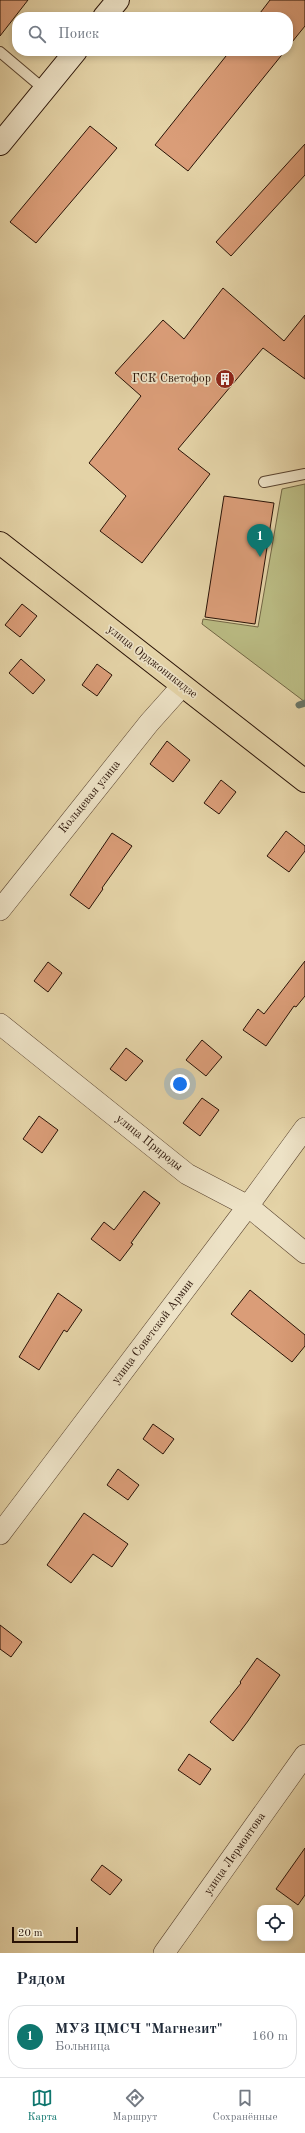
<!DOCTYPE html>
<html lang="ru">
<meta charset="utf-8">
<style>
:root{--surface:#fff;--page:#f6f6f7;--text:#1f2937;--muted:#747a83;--line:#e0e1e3;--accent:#0f766e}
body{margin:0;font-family:"Old Standard TT",serif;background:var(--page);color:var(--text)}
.controls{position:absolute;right:12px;bottom:12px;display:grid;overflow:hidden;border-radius:8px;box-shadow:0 2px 6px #0003}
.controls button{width:36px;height:36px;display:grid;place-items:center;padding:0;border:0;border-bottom:1px solid var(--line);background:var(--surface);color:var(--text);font:20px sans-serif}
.scale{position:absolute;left:12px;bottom:10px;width:66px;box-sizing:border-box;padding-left:4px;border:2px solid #291206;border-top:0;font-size:11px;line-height:14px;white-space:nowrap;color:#291206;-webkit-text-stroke:3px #ede2c6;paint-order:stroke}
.you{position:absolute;left:180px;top:1084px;width:14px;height:14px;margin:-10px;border:3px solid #fff;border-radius:50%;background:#1a73e8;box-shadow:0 0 0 6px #1a73e833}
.badge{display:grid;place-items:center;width:26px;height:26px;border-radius:50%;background:var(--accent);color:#fff;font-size:13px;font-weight:700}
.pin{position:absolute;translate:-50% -33px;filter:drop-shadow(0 1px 2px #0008)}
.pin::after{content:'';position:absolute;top:21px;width:14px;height:12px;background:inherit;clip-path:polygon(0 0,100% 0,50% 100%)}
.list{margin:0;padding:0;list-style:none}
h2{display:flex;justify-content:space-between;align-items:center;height:52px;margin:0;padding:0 16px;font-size:17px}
h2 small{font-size:13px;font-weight:400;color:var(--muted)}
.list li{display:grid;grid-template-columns:26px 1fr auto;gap:12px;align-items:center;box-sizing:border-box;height:64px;margin:0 8px 8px;padding:0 8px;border:1px solid var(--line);border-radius:16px}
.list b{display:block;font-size:15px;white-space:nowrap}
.list p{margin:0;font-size:13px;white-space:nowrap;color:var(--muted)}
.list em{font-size:13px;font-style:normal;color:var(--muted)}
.icon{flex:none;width:22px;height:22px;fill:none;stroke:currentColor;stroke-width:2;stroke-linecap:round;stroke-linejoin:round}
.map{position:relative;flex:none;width:305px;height:1953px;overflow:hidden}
.search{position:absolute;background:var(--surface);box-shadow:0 2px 6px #0003;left:12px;right:12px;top:12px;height:44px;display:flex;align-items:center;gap:10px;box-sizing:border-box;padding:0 14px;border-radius:16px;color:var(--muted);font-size:15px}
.sheet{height:124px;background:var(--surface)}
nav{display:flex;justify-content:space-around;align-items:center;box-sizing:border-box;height:56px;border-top:1px solid var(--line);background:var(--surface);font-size:11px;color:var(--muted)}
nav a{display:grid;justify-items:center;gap:2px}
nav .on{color:var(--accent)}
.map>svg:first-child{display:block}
.green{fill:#babb83;stroke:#726644}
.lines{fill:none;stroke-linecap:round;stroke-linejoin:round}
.stream{stroke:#6a7668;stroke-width:7}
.building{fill:#da9d78;stroke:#291206}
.service-casing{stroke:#58422e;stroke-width:12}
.minor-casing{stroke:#58422e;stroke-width:22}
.secondary-casing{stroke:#291206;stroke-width:24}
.primary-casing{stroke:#291206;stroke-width:24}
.service{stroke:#ede2c6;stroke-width:10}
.minor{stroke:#ede2c6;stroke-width:21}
.secondary{stroke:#ede2c6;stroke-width:22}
.primary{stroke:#e4d3a7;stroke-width:22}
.labels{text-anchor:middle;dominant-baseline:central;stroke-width:3.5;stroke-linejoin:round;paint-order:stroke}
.poi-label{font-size:12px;fill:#291206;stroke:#ede2c6;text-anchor:end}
.street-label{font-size:12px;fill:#291206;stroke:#ede2c6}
</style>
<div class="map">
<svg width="305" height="1953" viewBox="0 0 305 1953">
<rect width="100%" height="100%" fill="#e4d3a7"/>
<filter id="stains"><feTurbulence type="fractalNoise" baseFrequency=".005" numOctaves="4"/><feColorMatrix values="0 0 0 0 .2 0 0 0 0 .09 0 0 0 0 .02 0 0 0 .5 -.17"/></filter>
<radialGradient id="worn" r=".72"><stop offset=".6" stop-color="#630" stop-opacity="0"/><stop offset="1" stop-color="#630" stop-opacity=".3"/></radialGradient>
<path class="green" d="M 305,484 L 305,702 L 202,624 L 203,619 L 258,627 L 282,489 Z"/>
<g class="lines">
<path class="stream" d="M 299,705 L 305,703"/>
</g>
<path class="building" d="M 0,0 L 28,0 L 0,36 Z
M 270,0 L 305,0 L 305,26 L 288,47 L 288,17 L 257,17 Z
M 230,51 L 285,51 L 188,171 L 155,145 Z
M 90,126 L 117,148 L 36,243 L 10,222 Z
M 305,144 L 305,175 L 231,256 L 216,242 Z
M 223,288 L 284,341 L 305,315 L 305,379 L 263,348 L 178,449 L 210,474 L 142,563 L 100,531 L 126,496 L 89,463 L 141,396 L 115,373 L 163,320 L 184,339 Z
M 224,496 L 274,503 L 255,624 L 205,617 Z
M 22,604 L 37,616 L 20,637 L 5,625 Z
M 21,659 L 45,680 L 33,694 L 9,673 Z
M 97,664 L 112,675 L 97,696 L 82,685 Z
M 167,741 L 190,760 L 173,782 L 150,764 Z
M 221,780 L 236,792 L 219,814 L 204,803 Z
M 286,831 L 305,846 L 305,851 L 289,872 L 267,856 Z
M 112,833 L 132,846 L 102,888 L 103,889 L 89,909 L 70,895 Z
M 305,961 L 305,996 L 296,1007 L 294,1006 L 266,1046 L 243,1030 L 258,1009 L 264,1014 Z
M 48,962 L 62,973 L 48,992 L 34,981 Z
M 202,1040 L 222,1057 L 206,1076 L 186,1060 Z
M 126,1048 L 143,1061 L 126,1081 L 110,1069 Z
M 202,1098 L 219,1110 L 200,1136 L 183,1123 Z
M 39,1116 L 58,1130 L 42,1153 L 23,1139 Z
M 144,1191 L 160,1203 L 131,1243 L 133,1244 L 120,1261 L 91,1239 L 104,1222 L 114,1230 Z
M 250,1290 L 305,1335 L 305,1346 L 292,1362 L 231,1314 Z
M 58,1293 L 82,1310 L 67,1332 L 64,1330 L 39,1370 L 19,1357 Z
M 153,1424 L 174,1439 L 163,1454 L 143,1439 Z
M 118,1469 L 139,1485 L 128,1500 L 107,1485 Z
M 84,1513 L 128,1544 L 112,1567 L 93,1554 L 71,1583 L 47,1565 Z
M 0,1625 L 22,1642 L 11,1657 L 0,1649 Z
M 257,1658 L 280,1675 L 248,1721 L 233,1741 L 210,1722 L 241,1683 L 240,1682 Z
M 189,1754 L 211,1769 L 200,1785 L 178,1770 Z
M 305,1848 L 305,1895 L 298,1905 L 276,1889 Z
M 102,1865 L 122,1880 L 110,1895 L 91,1880 Z"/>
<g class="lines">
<defs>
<path id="service" d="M 0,52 L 45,90
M 264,482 L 305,474"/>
<path id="minor" d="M 0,910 L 149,723 L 182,686
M 0,1024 L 187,1174 L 248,1206 L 305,1253
M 0,1534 L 248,1206 L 305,1128
M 164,1953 L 305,1755"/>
<path id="secondary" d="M 104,17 L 118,0
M 0,144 L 76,51"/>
<path id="primary" d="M 0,543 L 305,781"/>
</defs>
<use href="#service" class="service-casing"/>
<use href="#minor" class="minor-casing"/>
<use href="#secondary" class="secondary-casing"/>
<use href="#primary" class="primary-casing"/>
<use href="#service" class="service"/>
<use href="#minor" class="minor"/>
<use href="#secondary" class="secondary"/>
<use href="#primary" class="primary"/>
</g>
<defs>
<symbol id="building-disc" viewBox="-11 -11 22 22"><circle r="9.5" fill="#8f2418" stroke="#ede2c6"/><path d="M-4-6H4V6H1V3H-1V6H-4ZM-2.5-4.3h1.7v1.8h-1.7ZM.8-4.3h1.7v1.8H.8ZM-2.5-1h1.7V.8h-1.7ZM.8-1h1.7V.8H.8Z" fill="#fff"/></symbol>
</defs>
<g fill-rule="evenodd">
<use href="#building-disc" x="214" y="368" width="22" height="22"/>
</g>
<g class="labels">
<g class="poi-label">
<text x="211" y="379">ГСК Светофор</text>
</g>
<g class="street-label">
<text transform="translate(152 662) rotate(38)">улица Орджоникидзе</text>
<text transform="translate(90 797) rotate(-51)">Кольцевая улица</text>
<text transform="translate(149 1143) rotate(39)">улица Природы</text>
<text transform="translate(153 1332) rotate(-53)">улица Советской Армии</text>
<text transform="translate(235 1854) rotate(-55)">улица Лермонтова</text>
</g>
</g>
<rect width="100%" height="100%" filter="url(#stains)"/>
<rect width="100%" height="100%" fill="url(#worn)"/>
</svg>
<div class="controls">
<button><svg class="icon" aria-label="locate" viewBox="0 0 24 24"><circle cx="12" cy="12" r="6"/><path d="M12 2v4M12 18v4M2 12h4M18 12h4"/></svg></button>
</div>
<div class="scale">20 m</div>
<div class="you"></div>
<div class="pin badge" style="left:260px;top:557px">1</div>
<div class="search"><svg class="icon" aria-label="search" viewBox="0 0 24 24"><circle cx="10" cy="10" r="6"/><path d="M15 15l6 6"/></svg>Поиск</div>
</div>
<section class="sheet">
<h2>Рядом<small></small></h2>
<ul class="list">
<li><span class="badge">1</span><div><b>МУЗ ЦМСЧ &quot;Магнезит&quot;</b><p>Больница</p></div><em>160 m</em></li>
</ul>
</section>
<nav>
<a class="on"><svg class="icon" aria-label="map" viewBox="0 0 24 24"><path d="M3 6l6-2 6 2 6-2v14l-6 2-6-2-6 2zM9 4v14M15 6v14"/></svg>Карта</a>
<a><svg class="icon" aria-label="directions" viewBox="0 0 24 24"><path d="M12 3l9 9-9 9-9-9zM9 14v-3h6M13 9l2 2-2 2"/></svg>Маршрут</a>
<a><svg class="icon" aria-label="saved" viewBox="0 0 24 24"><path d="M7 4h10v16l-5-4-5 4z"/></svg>Сохранённые</a>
</nav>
